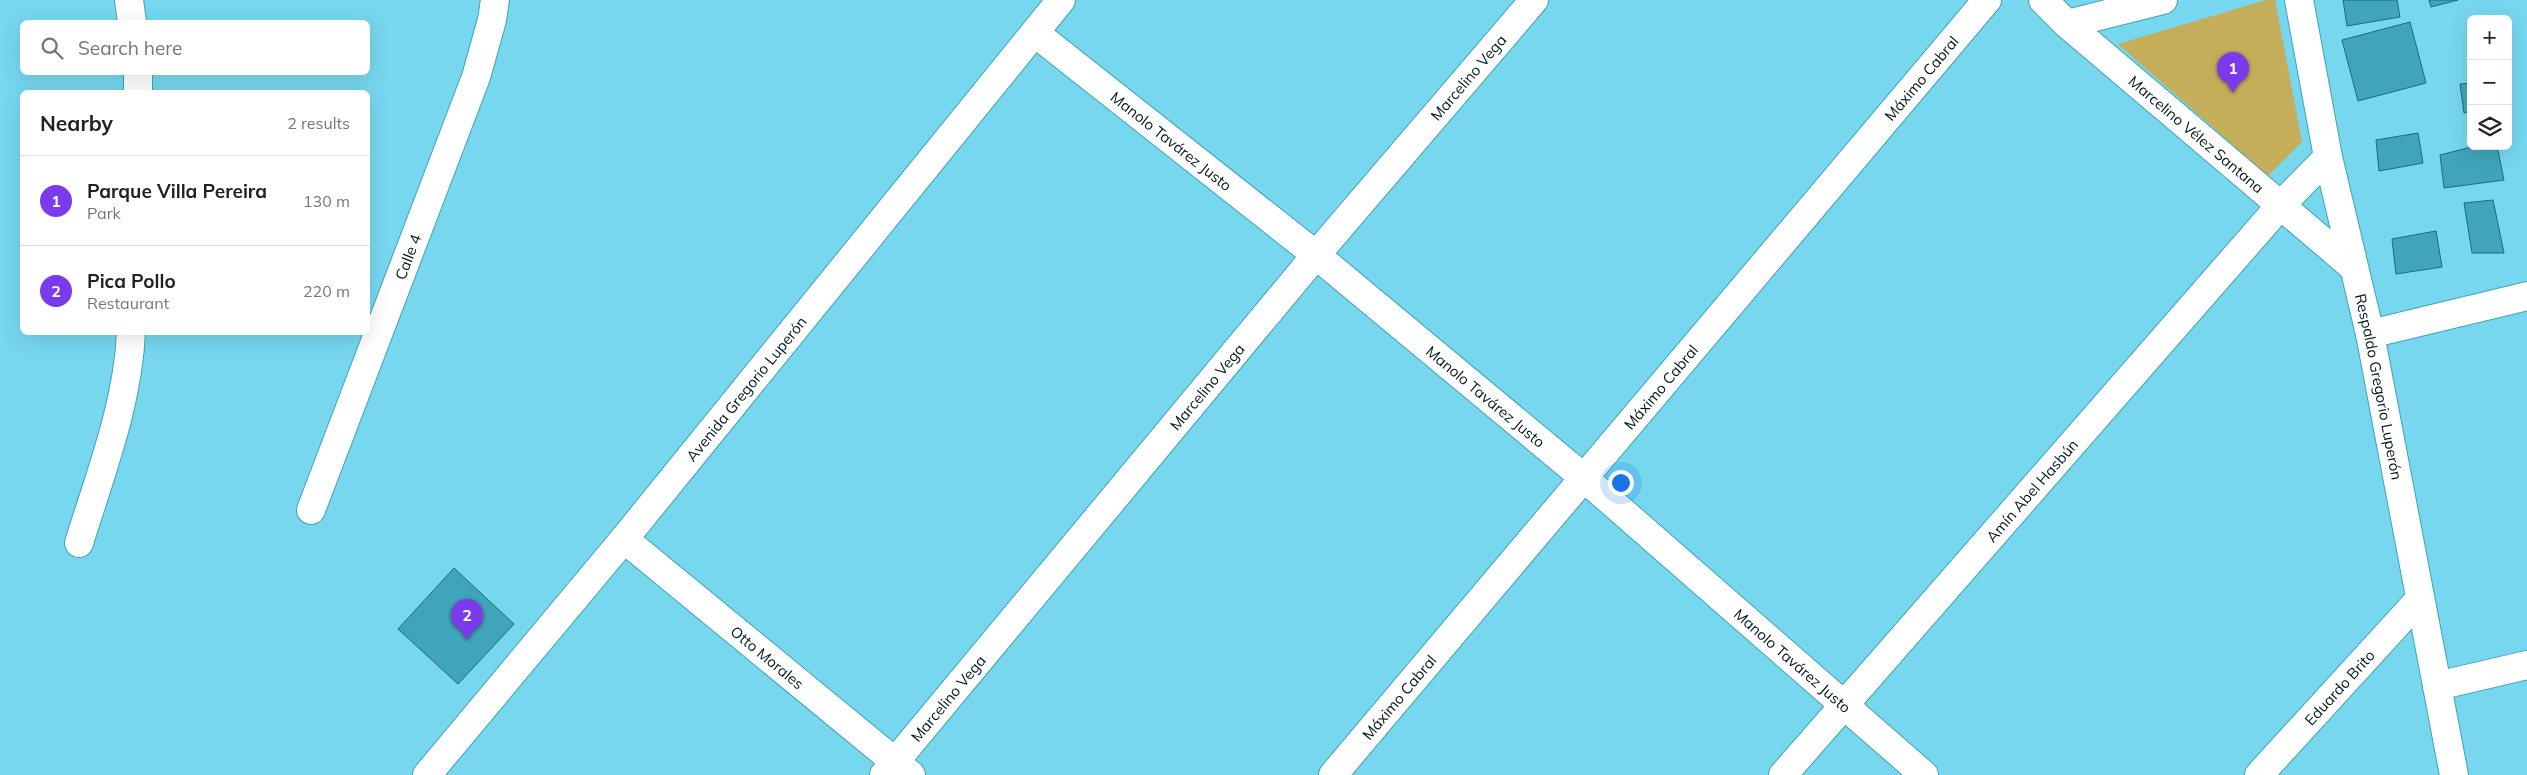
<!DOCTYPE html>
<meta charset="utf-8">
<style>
:root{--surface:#fff;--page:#f6f6f6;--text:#222;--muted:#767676;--line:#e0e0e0;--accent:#7c3aed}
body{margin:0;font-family:Mulish,sans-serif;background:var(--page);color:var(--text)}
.controls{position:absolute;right:15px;top:15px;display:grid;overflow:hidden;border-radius:8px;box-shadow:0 5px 20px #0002}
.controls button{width:45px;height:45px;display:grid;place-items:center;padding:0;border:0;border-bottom:1px solid var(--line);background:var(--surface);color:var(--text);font:25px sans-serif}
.you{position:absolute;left:1620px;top:482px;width:18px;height:18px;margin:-12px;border:4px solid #fff;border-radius:50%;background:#1a73e8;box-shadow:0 0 0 8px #1a73e833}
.badge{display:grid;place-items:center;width:32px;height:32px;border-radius:50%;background:var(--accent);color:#fff;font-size:16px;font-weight:700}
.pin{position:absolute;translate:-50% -41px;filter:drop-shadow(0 1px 2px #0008)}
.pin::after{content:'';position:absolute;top:26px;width:18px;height:15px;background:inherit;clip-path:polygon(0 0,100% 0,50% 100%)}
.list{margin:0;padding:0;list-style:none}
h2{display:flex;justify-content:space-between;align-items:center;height:65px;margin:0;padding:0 20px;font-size:21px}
h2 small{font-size:16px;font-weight:400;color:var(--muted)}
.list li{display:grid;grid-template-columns:32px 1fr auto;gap:15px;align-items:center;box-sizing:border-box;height:90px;padding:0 20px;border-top:1px solid var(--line)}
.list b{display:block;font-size:19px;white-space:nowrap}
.list p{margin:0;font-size:16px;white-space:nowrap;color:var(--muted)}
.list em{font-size:16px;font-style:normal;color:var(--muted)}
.icon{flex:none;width:28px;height:28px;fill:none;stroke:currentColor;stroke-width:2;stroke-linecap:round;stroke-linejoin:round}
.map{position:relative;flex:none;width:2527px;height:775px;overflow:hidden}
.search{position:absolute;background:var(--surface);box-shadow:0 5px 20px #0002;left:20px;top:20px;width:350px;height:55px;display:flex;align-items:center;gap:12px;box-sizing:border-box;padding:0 18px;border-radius:8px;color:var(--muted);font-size:19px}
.panel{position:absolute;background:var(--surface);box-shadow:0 5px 20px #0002;left:20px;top:90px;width:350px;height:245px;border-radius:8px}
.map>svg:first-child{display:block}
.green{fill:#c4ae59}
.building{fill:#40a5bb;stroke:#1c6b7c}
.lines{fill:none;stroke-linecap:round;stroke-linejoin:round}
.minor-casing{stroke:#3ea3b9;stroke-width:30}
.tertiary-casing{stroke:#3ea3b9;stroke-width:30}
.secondary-casing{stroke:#3ea3b9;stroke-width:30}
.minor{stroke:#fff;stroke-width:28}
.tertiary{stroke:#fff;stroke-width:28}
.secondary{stroke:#fff;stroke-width:28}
.labels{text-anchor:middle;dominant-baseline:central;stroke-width:4.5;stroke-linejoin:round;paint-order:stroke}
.street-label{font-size:15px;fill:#02161b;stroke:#83e4fc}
</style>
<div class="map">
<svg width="2527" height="775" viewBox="0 0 2527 775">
<rect width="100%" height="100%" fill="#76d7ef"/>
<path class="green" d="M 2266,0 L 2275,0 L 2302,142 L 2268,176 L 2118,44 Z"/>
<path class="building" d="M 2343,0 L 2397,0 L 2400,17 L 2347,26 Z
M 2429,0 L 2458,0 L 2431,7 Z
M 2410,22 L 2426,83 L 2358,101 L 2342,40 Z
M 2471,83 L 2471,111 L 2464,113 L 2460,84 Z
M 2418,133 L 2423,163 L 2379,171 L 2376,140 Z
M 2475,146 L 2497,146 L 2504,180 L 2444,188 L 2440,155 Z
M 2493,200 L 2504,253 L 2472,253 L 2464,203 Z
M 2436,231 L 2442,267 L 2396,274 L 2392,239 Z
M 454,568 L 514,624 L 458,684 L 398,629 Z"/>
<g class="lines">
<defs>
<g id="minor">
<path d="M 129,0 L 132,22"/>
<path id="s1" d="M 2043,0 L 2067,24 L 2352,266"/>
<path d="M 2067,24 L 2163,0"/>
<path id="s2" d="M 1035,33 L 1316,255 L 1583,477 L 1924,775"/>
<path d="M 138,72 L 138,92"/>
<path d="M 2370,334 L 2527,296"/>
<path id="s3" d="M 311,510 L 476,77 L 492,20 L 495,0"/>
<path id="s4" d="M 624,539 L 911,775"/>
<path d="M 79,543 C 100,475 128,404 131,332"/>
<path d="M 2437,686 L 2527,665"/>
<path id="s5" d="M 884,775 L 1316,255 L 1534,0"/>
<path id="s6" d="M 1333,775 L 1987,0"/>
<path id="s7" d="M 1783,775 L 2280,206 L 2328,157"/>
<path id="s8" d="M 2259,775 L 2419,600"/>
</g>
<g id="tertiary">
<path id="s9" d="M 2299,0 L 2328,157 L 2370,334 L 2454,775"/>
</g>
<g id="secondary">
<path id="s10" d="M 427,775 L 624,539 L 1061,0"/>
</g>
</defs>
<use href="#minor" class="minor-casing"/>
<use href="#tertiary" class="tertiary-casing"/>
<use href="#secondary" class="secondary-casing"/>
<use href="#minor" class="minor"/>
<use href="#tertiary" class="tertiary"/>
<use href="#secondary" class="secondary"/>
</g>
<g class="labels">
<g class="street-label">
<text stroke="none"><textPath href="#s5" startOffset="910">Marcelino Vega</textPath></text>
<text stroke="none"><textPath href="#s6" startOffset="912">Máximo Cabral</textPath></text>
<text stroke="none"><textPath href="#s1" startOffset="204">Marcelino Vélez Santana</textPath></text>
<text stroke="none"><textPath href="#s2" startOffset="174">Manolo Tavárez Justo</textPath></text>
<text stroke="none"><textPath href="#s3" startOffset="271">Calle 4</textPath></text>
<text stroke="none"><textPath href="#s5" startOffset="505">Marcelino Vega</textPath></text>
<text stroke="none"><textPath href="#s6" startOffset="508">Máximo Cabral</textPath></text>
<text stroke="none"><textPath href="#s9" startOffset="395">Respaldo Gregorio Luperón</textPath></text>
<text stroke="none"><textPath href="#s10" startOffset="501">Avenida Gregorio Luperón</textPath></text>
<text stroke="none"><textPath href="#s2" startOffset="579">Manolo Tavárez Justo</textPath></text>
<text stroke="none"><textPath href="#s7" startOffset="378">Amín Abel Hasbún</textPath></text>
<text stroke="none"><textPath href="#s4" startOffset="186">Otto Morales</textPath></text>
<text stroke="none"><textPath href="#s2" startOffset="984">Manolo Tavárez Justo</textPath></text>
<text stroke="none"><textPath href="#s8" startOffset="119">Eduardo Brito</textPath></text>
<text stroke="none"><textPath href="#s5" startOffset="100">Marcelino Vega</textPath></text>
<text stroke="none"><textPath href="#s6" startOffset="102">Máximo Cabral</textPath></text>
</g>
</g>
</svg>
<div class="controls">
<button>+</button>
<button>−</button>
<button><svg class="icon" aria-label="layers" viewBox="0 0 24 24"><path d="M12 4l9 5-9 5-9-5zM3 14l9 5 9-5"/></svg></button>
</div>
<div class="you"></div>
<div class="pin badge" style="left:2233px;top:93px">1</div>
<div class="pin badge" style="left:467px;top:640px">2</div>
<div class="search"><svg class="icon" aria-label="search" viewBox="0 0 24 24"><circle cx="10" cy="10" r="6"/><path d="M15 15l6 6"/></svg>Search here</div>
<section class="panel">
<h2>Nearby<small>2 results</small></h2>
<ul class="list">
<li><span class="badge">1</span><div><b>Parque Villa Pereira</b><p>Park</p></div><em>130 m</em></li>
<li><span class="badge">2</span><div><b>Pica Pollo</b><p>Restaurant</p></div><em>220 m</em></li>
</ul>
</section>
</div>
